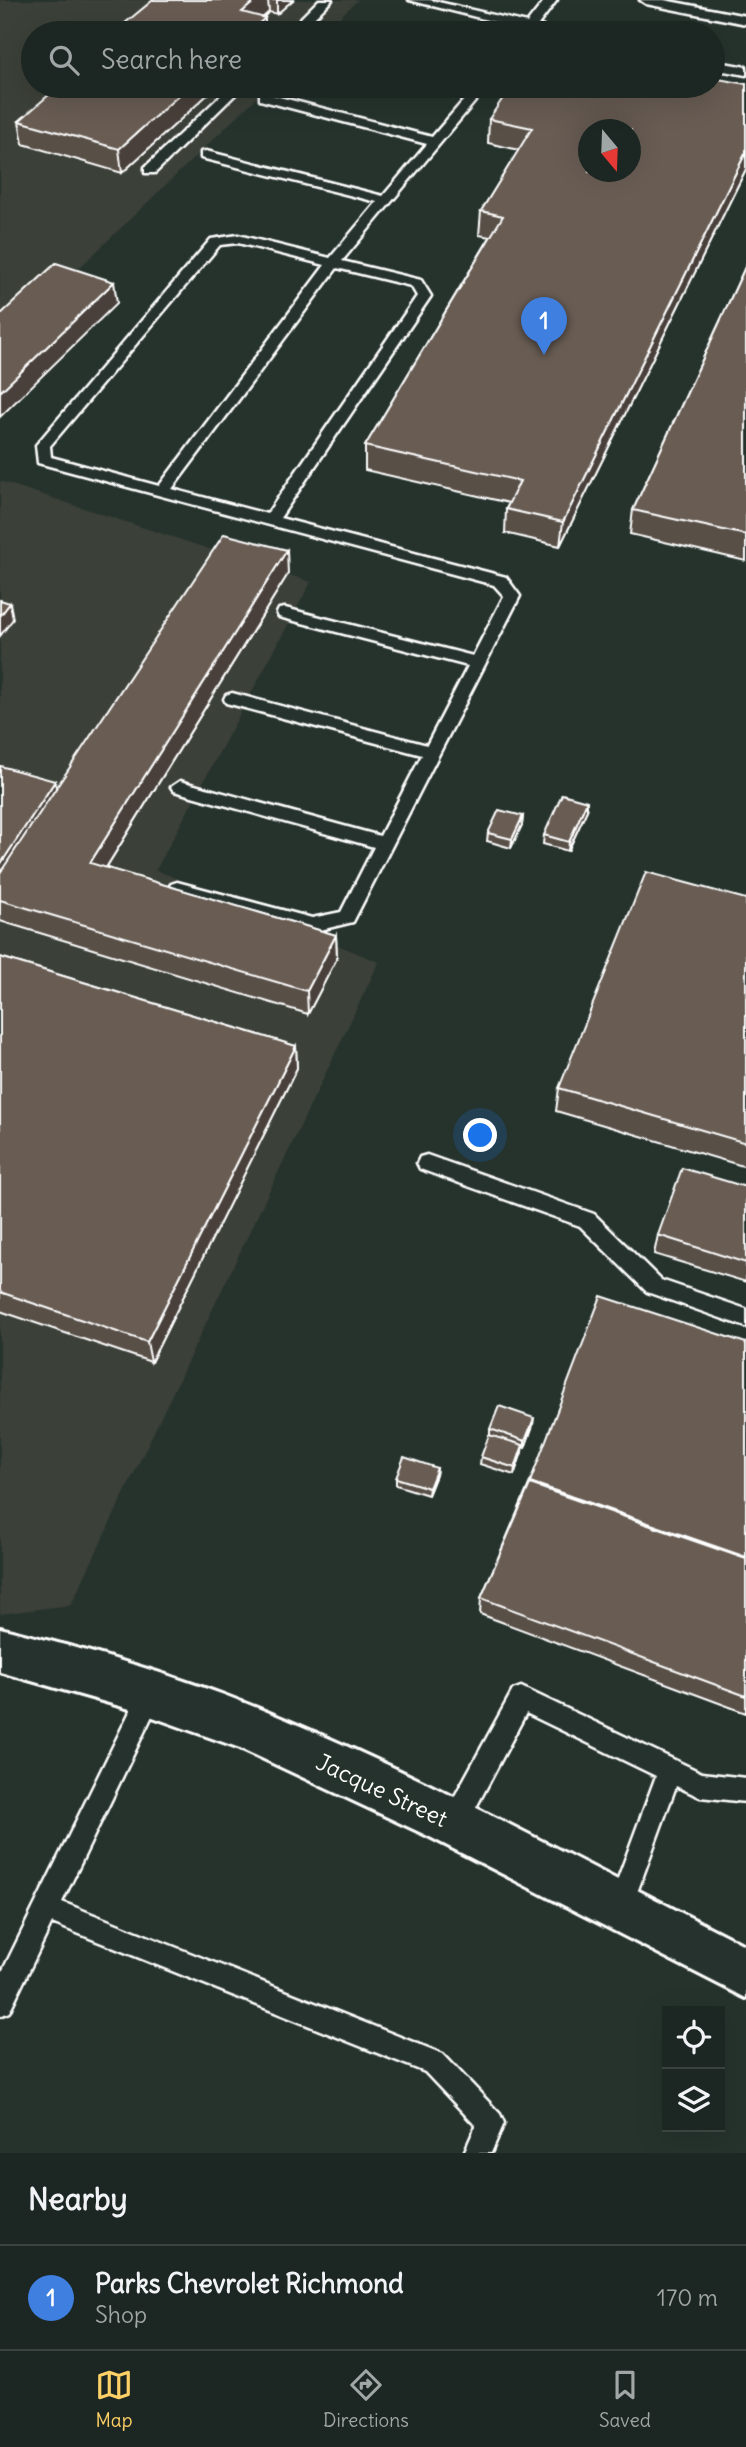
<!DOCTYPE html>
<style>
:root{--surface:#1c2622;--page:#252e2a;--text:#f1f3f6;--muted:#a0a5a5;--line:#3a4340;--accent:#ffd166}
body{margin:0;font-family:Delius,sans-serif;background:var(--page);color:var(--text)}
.controls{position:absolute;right:21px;bottom:21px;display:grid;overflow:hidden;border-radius:0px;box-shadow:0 7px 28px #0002}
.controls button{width:63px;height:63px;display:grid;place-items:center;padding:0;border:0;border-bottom:2px solid var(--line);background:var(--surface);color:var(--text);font:35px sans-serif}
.compass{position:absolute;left:578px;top:119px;width:63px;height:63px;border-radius:50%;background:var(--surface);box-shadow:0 7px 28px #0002;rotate:161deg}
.you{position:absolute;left:481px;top:1136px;width:24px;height:24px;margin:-18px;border:5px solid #fff;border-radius:50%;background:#1a73e8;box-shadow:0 0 0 10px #1a73e833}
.badge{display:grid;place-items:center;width:46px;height:46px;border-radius:50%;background:var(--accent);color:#fff;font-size:23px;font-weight:700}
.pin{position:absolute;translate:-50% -58px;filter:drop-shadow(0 2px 4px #0008)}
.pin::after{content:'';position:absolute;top:37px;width:24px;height:21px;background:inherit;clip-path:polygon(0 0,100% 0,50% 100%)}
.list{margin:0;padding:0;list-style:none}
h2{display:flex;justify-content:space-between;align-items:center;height:91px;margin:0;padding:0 28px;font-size:30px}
h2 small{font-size:23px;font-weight:400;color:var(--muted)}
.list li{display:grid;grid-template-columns:46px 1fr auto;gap:21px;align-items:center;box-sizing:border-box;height:105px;padding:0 28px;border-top:2px solid var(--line)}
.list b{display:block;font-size:26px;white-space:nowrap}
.list p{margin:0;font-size:23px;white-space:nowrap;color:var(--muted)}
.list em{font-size:23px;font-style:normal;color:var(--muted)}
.icon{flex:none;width:38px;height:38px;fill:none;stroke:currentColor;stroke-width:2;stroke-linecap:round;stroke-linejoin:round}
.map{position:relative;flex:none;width:746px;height:2153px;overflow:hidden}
.search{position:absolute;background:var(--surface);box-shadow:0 7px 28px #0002;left:21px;right:21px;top:21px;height:77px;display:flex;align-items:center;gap:18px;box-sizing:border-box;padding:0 24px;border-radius:38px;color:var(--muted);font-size:26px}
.sheet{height:196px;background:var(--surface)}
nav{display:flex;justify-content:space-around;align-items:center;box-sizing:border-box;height:98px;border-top:2px solid var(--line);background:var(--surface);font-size:19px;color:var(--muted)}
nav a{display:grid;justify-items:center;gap:4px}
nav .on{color:var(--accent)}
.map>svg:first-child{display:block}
.built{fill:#3a3f38}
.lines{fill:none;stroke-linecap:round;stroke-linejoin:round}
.service-casing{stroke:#fff;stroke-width:5}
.tertiary-casing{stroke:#fff;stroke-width:6}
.service{fill:#26332d;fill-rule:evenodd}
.tertiary{fill:#26332d;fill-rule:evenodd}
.wall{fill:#594f47;stroke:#fff;stroke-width:2}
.shaded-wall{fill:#48403a;stroke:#fff;stroke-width:2}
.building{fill:#675c53;stroke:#fff;stroke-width:2;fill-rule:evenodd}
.labels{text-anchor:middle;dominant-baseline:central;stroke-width:7;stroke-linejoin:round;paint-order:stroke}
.near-street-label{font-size:23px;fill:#fff;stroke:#26332d}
</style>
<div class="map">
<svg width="746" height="2153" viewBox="0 0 746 2153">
<rect width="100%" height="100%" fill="#26332d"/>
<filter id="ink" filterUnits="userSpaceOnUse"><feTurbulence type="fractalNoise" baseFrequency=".0143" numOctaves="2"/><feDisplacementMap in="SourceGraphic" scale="14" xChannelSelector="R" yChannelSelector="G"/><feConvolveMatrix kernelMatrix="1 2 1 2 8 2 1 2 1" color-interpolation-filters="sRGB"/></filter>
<g filter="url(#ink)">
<path class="built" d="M 0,0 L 358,0 L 323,33 L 33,33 L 33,86 L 269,86 L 0,344 Z
M 0,481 L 311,582 L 156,870 L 379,962 L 71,1605 L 0,1614 Z"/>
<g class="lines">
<defs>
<path id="service" d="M 319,0 L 332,0 L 299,33 L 286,33 Z
M 409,0 L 430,0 L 527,23 L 545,0 L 557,0 L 538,25 L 561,33 L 520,33 L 523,29 Z
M 640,0 L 664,0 L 746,16 L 746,24 L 646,4 Z
M 713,61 L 746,67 L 746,75 L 713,69 Z
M 231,86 L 244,86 L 155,173 L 145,173 L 145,167 Z
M 476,86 L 488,86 L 342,261 L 421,280 L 431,296 L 280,518 L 506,577 L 520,596 L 353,922 L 312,932 L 171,894 L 168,889 L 171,884 L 177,882 L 312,918 L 341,912 L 374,847 L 174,791 L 171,787 L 180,781 L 380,836 L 422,755 L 226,703 L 224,699 L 226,695 L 232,693 L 427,745 L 468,666 L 279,617 L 277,613 L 279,609 L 285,608 L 473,656 L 504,596 L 494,585 L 38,463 L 36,445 L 211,239 L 238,235 L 330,258 L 377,202 L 201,158 L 201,152 L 206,151 L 383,196 L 427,144 L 260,100 L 260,94 L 264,93 L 432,137 ZM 238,243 L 325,265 L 159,486 L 51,457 L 50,446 L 220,245 ZM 337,268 L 411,286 L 417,296 L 267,514 L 172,489 Z
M 427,1155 L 594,1214 L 661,1280 L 746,1309 L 746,1327 L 647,1292 L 580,1226 L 420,1169 L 417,1163 L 420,1157 Z
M 151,1682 L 159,1685 L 163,1693 L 62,1902 L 443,2054 L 500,2114 L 504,2123 L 491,2153 L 464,2153 L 476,2126 L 425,2072 L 52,1923 L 9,2012 L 0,2016 L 0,1976 L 143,1685 Z
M 521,1687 L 702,1773 L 746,1778 L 746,1802 L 700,1797 L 676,1786 L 628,1917 L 619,1920 L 610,1917 L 607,1908 L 656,1776 L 526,1713 L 463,1832 L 454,1835 L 445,1832 L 442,1823 L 445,1814 L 513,1690 Z"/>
<path id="tertiary" d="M 0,1628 C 76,1647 151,1668 224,1695 C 404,1764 574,1859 746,1946 L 746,1998 L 426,1835 L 240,1748 L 130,1709 L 0,1672 Z"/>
</defs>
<use href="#service" class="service-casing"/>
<use href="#tertiary" class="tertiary-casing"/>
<use href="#service" class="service"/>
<use href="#tertiary" class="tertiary"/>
</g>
<path class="wall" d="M 153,0 L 293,0 L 277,14 L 269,12 L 263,17 Z
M 746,84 L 746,169 L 560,546 L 505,533 L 506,509 L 509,503 L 365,470 L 365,446 L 490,237 L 479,235 L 481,211 L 519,150 L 488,143 L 489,119 Z
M 217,86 L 122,173 L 23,144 L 19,121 Z
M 746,265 L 746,561 L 630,534 L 633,510 Z
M 288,574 L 106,868 L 336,935 L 337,958 L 308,1014 L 0,921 L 0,766 L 56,788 Z
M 587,810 L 568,851 L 543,844 L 544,835 Z
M 523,816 L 522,825 L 511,848 L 487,841 L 488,833 Z
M 746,899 L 746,1167 L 556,1111 L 559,1088 Z
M 0,957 L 296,1046 L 297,1068 L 151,1362 L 0,1311 Z
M 746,1187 L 746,1282 L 654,1254 L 658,1235 Z
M 746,1343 L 746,1713 L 480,1614 L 481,1598 L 530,1482 Z
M 533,1425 L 525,1448 L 522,1447 L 522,1452 L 514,1475 L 480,1464 L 481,1457 L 490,1435 L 490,1429 Z
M 437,1468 L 436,1475 L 428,1495 L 396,1485 L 396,1478 Z"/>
<path class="shaded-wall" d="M 256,0 L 268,0 L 269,12 L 245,33 L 242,12 Z
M 277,0 L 293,0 L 277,14 Z
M 265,18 L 265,33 L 248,33 Z
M 189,86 L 217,86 L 122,173 L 119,149 Z
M 746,152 L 746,169 L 560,546 L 563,522 Z
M 114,282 L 117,303 L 0,417 L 0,392 Z
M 287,550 L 288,574 L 94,887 L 90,863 Z
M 10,603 L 13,619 L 0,636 L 0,616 Z
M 55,781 L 59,805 L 0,895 L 0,865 Z
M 587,801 L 587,810 L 568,851 L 569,842 Z
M 523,816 L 522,825 L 511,848 L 512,839 Z
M 336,935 L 337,958 L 308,1014 L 307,991 Z
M 296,1046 L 297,1068 L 151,1362 L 147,1342 Z
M 534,1418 L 533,1425 L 525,1448 L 525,1441 Z
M 523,1445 L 522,1452 L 514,1475 L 515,1468 Z
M 437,1468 L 436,1475 L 428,1495 L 429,1488 Z"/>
<path class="building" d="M 153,0 L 256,0 L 242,12 L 265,18 L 248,33 L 113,33 Z
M 713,78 L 746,84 L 746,152 L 563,522 L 506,509 L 520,481 L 365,446 L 503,216 L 481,211 L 532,128 L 489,119 L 511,86 L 713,86 ZM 589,130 L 631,130 L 631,172 L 589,172 Z
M 59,86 L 189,86 L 119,149 L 19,121 Z
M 56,263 L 114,282 L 0,392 L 0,315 Z
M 746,265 L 746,535 L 633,510 Z
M 224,534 L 287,550 L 90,863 L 336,935 L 307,991 L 0,900 L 0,873 Z
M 0,600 L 10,603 L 0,616 Z
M 0,766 L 55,781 L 0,865 Z
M 562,794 L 587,801 L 569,842 L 544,835 Z
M 499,810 L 523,816 L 512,839 L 488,833 Z
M 646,872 L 746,899 L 746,1143 L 559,1088 Z
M 0,957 L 296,1046 L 147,1342 L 0,1292 Z
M 682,1168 L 746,1187 L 746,1263 L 658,1235 Z
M 601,1296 L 746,1343 L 746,1557 L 530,1482 Z
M 499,1406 L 534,1418 L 525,1441 L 490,1429 Z
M 489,1435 L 523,1445 L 515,1468 L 481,1457 Z
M 404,1457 L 437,1468 L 429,1488 L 396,1478 Z
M 530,1484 L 746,1559 L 746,1696 L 481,1598 Z"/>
</g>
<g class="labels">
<g class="near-street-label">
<text transform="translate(382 1790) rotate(25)">Jacque Street</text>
</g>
</g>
</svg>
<div class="controls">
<button><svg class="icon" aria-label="locate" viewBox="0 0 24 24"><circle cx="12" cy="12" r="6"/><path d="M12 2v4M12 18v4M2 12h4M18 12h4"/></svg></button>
<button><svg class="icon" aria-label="layers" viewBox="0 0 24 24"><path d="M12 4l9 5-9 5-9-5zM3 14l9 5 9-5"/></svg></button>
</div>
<svg class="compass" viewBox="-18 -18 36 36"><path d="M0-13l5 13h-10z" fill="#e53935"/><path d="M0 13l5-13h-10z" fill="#a0a5a5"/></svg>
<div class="you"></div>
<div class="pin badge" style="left:544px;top:355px;background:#3f7fe0">1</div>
<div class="search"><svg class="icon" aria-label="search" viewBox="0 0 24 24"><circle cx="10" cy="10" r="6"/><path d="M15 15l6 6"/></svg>Search here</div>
</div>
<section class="sheet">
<h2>Nearby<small></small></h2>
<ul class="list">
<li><span class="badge" style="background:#3f7fe0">1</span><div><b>Parks Chevrolet Richmond</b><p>Shop</p></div><em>170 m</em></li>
</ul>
</section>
<nav>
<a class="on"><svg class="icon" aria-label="map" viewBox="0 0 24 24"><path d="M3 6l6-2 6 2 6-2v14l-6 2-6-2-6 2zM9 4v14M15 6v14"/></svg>Map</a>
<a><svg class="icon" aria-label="directions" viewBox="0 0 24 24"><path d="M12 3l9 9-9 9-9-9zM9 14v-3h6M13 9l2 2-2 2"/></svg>Directions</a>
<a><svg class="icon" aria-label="saved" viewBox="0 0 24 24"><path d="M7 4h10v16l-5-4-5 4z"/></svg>Saved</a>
</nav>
